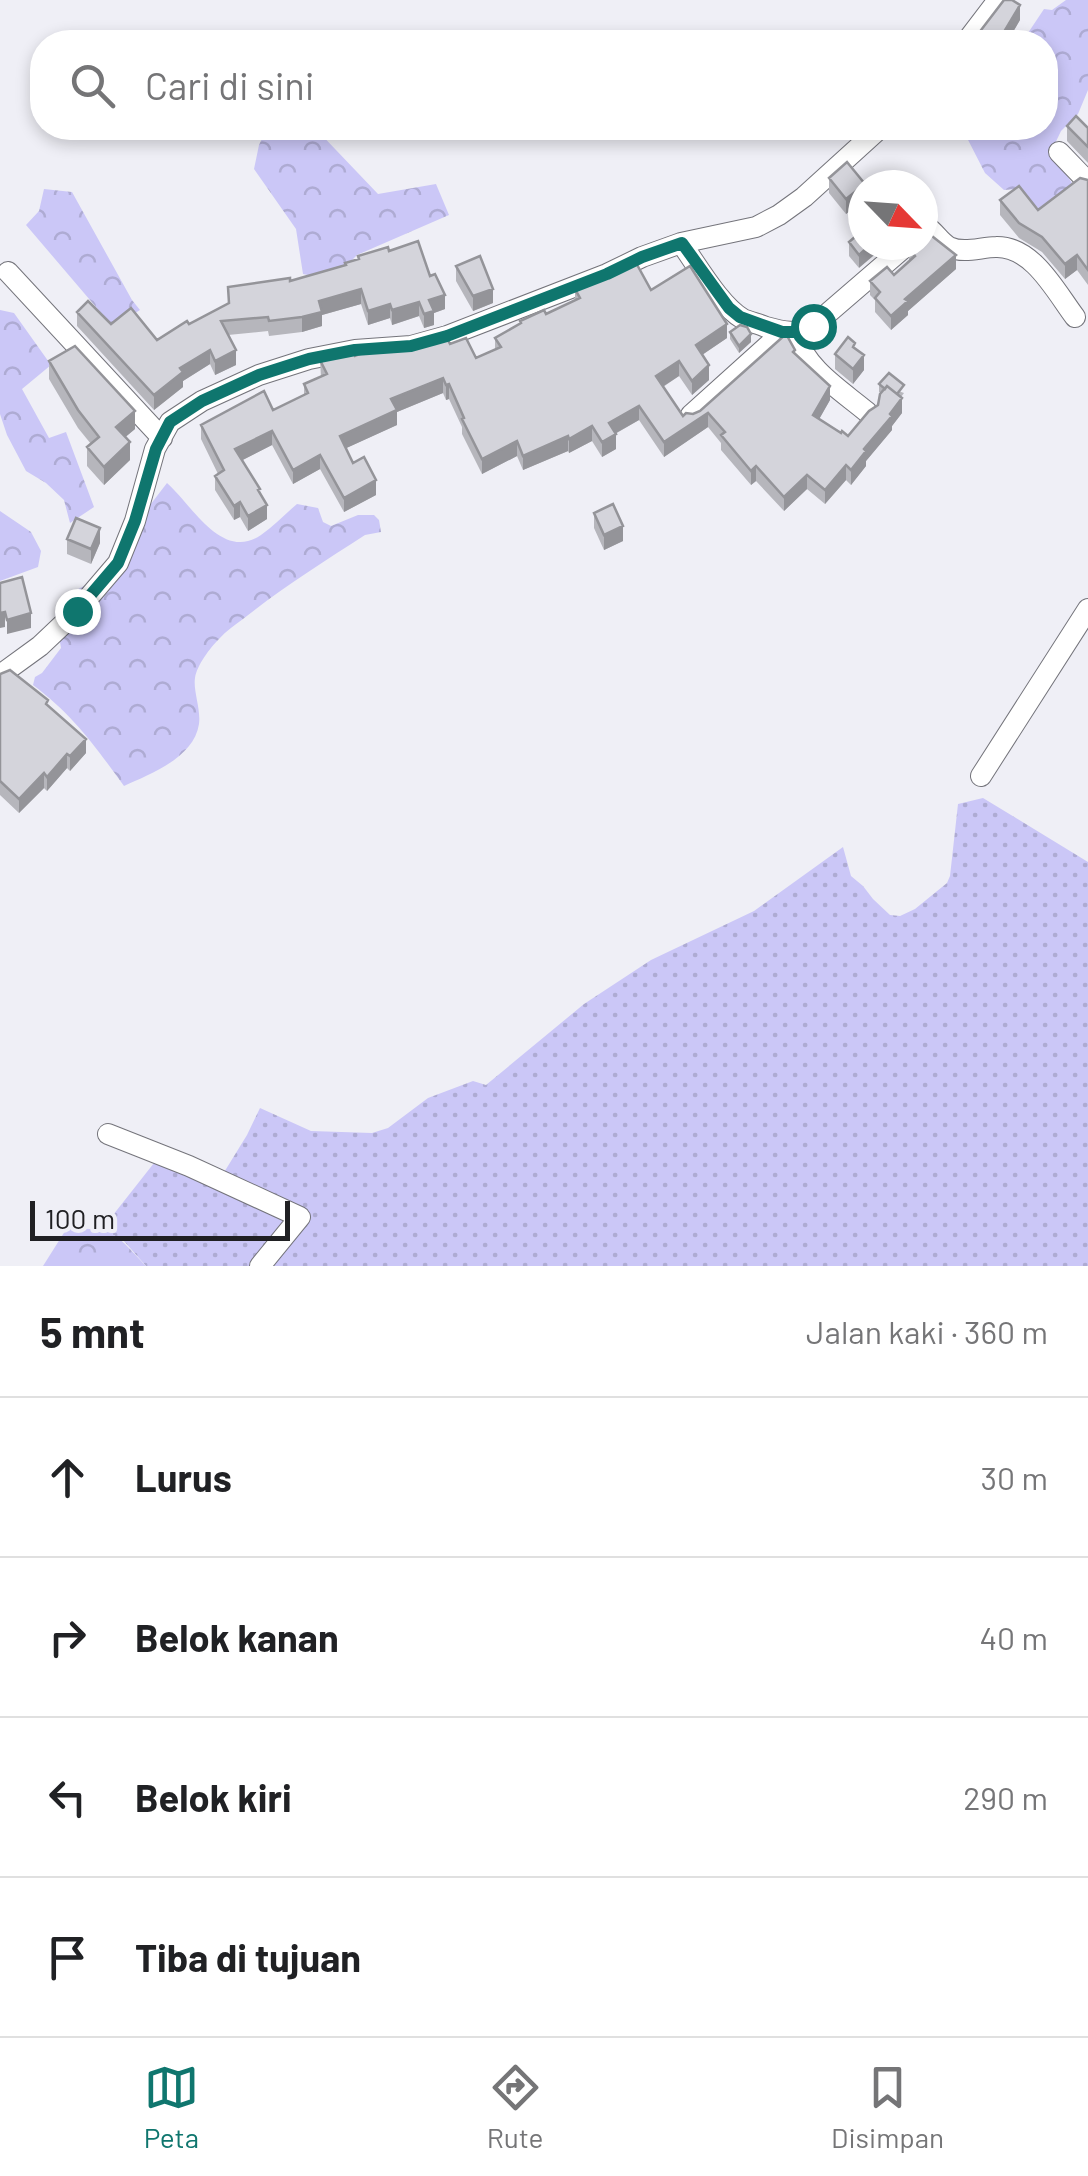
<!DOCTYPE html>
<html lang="id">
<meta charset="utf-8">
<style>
:root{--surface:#fff;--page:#f6f6f6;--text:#202124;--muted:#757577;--line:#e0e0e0;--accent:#0f766e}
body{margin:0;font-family:Barlow,sans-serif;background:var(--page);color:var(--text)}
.compass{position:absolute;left:848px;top:170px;width:90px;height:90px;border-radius:50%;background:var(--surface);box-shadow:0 5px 15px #0003;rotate:115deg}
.scale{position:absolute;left:30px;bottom:25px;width:260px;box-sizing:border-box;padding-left:10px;border:5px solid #202023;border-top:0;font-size:28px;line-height:35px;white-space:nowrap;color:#202023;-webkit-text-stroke:8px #efeff6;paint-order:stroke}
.stop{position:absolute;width:30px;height:30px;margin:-22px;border:8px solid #0f766e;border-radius:50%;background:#fff}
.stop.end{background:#0f766e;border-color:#fff;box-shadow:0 2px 10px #0008}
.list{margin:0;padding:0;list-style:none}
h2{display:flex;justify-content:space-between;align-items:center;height:130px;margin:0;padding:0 40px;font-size:42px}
h2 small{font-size:32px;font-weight:400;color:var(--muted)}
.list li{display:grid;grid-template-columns:65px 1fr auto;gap:30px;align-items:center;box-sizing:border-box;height:160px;padding:0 40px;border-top:2px solid var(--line)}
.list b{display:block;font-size:38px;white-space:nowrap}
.list em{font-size:32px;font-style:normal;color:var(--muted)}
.icon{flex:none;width:55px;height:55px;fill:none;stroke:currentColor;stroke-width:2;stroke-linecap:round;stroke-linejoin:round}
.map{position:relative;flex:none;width:1088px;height:1266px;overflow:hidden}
.search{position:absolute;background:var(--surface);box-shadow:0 5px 15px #0003;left:30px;right:30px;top:30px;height:110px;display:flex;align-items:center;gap:25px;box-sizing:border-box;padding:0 35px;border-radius:40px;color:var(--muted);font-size:38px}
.sheet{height:770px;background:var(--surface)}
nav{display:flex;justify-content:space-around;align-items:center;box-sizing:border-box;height:140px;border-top:2px solid var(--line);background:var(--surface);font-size:28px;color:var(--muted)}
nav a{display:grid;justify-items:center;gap:5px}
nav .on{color:var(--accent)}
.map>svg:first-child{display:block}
.grass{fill:url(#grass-dots)}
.forest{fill:url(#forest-crowns)}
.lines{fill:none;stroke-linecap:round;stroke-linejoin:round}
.street-casing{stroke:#74747b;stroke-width:22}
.street{stroke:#fff;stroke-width:20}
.wall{fill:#b6b6bc}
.shaded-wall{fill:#949499}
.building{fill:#d4d4db;stroke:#949499;stroke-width:2.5}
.route{stroke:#0f766e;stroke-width:12}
</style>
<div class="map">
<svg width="1088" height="1266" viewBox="0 0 1088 1266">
<defs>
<pattern id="grass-dots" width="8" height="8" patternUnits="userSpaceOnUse" patternTransform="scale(2.5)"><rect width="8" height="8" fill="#cbc7f7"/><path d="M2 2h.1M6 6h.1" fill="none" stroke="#aeabd3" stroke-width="1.8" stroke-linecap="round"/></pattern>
<pattern id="forest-crowns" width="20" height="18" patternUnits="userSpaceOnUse" patternTransform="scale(2.5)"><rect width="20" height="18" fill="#cbc7f7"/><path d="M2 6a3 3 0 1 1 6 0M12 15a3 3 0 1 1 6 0" fill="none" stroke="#aeabd3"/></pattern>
</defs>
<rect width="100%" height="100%" fill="#efeff6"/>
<path class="grass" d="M 983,798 L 1088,862 L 1088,1266 L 146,1266 L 123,1240 L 102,1229 L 154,1163 L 215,1187 L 247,1135 L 260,1108 L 311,1131 L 372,1133 L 388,1128 L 428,1098 L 473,1081 L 486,1085 L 584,1004 L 651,960 L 754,911 L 843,847 L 851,876 L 863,886 L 873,899 L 890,915 L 900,916 L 915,909 L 947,883 L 950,876 L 958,804 Z"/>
<path class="forest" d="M 1066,0 L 1088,0 L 1088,90 L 1078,114 L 1061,131 L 1051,152 L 1074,186 L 1040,210 L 1019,189 L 1004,190 L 985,173 L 965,134 L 968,128 L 1046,128 L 1046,42 L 1022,42 L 1044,9 L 1052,10 Z
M 267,128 L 315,128 L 378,194 L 436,184 L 449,215 L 357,255 L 344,268 L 322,278 L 303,274 L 296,229 L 254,169 L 259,145 Z
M 44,189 L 72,192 L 132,300 L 140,310 L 113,327 L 26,225 L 39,211 Z
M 0,310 L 14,313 L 51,365 L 22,389 L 49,438 L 66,432 L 94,507 L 70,523 L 64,500 L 46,483 L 26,471 L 7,435 L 0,414 Z
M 167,483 C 192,505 222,562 261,535 C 274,526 285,514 297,504 L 318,508 L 323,522 L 331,526 L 358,515 L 374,515 L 379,520 L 381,532 L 365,535 C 323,562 282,588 243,619 C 235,625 226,631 219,639 C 210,648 197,665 195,678 C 193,691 201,709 199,724 C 194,758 150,774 124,786 C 95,746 73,715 33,685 L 35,677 L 42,673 L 61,648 L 55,613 L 61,598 L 84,586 L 108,579 L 147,509 Z
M 0,511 L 31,532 L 41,551 L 38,567 L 0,581 Z
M 67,1228 C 116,1229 113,1231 146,1266 L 43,1266 Z"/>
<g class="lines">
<defs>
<path id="street" d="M 966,42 L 998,0
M 1059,152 L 1088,182
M 923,230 L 926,226 C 935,232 940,242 949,247 C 964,254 981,247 996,247 C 1033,246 1056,292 1075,317
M 681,243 C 697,265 720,306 743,319 C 750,322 759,324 766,327 C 784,332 797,335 813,326 L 907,245
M 8,272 L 162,438
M 794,333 C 807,370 838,388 867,412
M 691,415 L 783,332
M 0,675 L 40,646 L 77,611 L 118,563 L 135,521 L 155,449 L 170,422 L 202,401 L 259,375 L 309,359 L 355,350 L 411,346 L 447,336 L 607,274 L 642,257 L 681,243 L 756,227 L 779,215 L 804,197 L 880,128
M 981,776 L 1088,609
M 108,1134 L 189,1166 L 300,1217 L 260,1266"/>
</defs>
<use href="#street" class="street-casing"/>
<use href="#street" class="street"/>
</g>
<path class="wall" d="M 1020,20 L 1007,42 L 978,42 L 978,34 Z
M 1067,126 L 1088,128 L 1088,163 L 1067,141 Z
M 829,178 L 865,185 L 863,185 L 863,200 L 846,214 L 829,193 Z
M 1088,180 L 1088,285 L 1077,270 L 1065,279 L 1042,252 L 1019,238 L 1000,215 L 1000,200 L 1038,210 Z
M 863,230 L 859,268 L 849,256 L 849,242 Z
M 909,248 L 956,269 L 908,311 L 908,315 L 891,330 L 875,312 L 875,300 L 870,295 L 870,281 L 894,275 L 909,262 Z
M 389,251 L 430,276 L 445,309 L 434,313 L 434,325 L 424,328 L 419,316 L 392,325 L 390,318 L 368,325 L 361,304 L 322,315 L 322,326 L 302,332 L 269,336 L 268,331 L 228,335 L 236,365 L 215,375 L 210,364 L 183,381 L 183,387 L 154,410 L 77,326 L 77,312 L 157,340 L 228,304 L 228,287 L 290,281 Z
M 456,266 L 493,303 L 473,311 L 456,281 Z
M 590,284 L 651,290 L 727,338 L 702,355 L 709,380 L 692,395 L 679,376 L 663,387 L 683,416 L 700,411 L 795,354 L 830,400 L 819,419 L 848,436 L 878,405 L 881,393 L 879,392 L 879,384 L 904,393 L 901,397 L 902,413 L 892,426 L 892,430 L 866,461 L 866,466 L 851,485 L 846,480 L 825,504 L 807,489 L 784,511 L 756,481 L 751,485 L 721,450 L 721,443 L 708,427 L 664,457 L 639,420 L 615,434 L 616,449 L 602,457 L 592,441 L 569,453 L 568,451 L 523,470 L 517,456 L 482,474 L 462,434 L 462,427 L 449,399 L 446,400 L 443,393 L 397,412 L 397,425 L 346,448 L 353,463 L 376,495 L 344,512 L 320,469 L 293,484 L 272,445 L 242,460 L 260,494 L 267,519 L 248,531 L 240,517 L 234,520 L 215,490 L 215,476 L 218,474 L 201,439 L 201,425 L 273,410 L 304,395 L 304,384 L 321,377 L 320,360 L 450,344 L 476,358 L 495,349 L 495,338 L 575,300 L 575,289 Z
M 730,332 L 751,342 L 739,353 L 730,339 Z
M 855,349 L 864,370 L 853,384 L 835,369 L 835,354 Z
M 49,361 L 135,429 L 125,437 L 130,460 L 104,485 L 87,466 L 87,447 L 91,444 L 78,428 L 49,379 Z
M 594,513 L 623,541 L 604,550 L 594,528 Z
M 67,539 L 100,543 L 91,564 L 67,554 Z
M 0,674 L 48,706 L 86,753 L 70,771 L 67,768 L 47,791 L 44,788 L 19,813 L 0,795 Z"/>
<path class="shaded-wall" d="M 1020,5 L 1020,20 L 1007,42 L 998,42 Z
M 863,185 L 863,200 L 846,214 L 846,199 Z
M 870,245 L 886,245 L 859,268 L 859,255 Z
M 956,255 L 956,269 L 908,311 L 908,315 L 891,330 L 891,316 L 905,299 Z
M 1077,255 L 1077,270 L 1065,279 L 1065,264 Z
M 361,289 L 361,304 L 322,315 L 322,326 L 302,332 L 302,317 L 319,301 Z
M 493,289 L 493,303 L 473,311 L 473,296 Z
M 445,295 L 445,309 L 434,313 L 434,325 L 424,328 L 424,314 L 429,300 Z
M 419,302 L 419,316 L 392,325 L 392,310 Z
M 390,304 L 390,318 L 368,325 L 368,311 Z
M 727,324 L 727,338 L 696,359 L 696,345 Z
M 751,334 L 751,342 L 739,353 L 739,346 Z
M 210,350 L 210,364 L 183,381 L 183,387 L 154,410 L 154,395 L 180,368 Z
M 236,350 L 236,365 L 215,375 L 215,361 Z
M 864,355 L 864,370 L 853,384 L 853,369 Z
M 679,361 L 679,376 L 656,391 L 656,376 Z
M 709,365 L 709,380 L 692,395 L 692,381 Z
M 443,378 L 443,393 L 397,412 L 397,425 L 340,451 L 340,436 L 391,399 Z
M 449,384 L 449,399 L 446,400 L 446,385 Z
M 830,386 L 830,400 L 813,430 L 813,415 Z
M 902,398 L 902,413 L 892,426 L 892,430 L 866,461 L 866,466 L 851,485 L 851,470 L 864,449 Z
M 639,406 L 639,420 L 609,437 L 609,423 Z
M 135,411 L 135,429 L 116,445 L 116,427 Z
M 708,413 L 708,427 L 664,457 L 664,442 Z
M 592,426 L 592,441 L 569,453 L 569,439 Z
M 272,431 L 272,445 L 235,464 L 235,449 Z
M 616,434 L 616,449 L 602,457 L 602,442 Z
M 568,436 L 568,451 L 523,470 L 523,456 Z
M 517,441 L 517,456 L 482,474 L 482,459 Z
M 130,442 L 130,460 L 104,485 L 104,467 Z
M 320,455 L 320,469 L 293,484 L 293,470 Z
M 846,465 L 846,480 L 825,504 L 825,490 Z
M 756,466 L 756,481 L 751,485 L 751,471 Z
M 807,475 L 807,489 L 784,511 L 784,497 Z
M 376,480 L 376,495 L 344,512 L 344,498 Z
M 240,502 L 240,517 L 234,520 L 234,506 Z
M 267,505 L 267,519 L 248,531 L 248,516 Z
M 623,526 L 623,541 L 604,550 L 604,535 Z
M 100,528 L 100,543 L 91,564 L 91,549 Z
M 5,612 L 5,627 L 0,628 L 0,613 Z
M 31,613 L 31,628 L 7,634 L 7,620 Z
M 86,739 L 86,753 L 70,771 L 70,756 Z
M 67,754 L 67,768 L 47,791 L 47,777 Z
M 44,773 L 44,788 L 19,813 L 19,799 Z"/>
<path class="building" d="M 1004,0 L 1012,0 L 1020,5 L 998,42 L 993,42 L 978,34 Z
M 891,32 L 904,42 L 883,42 Z
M 1076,116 L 1088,128 L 1088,147 L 1067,126 Z
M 847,162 L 865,184 L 846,199 L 829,178 Z
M 1080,178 L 1088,180 L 1088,270 L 1077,255 L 1065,264 L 1042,237 L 1019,223 L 1000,200 L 1019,186 L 1038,210 Z
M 923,229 L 956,255 L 905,299 L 908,301 L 891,316 L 875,298 L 880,292 L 870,281 L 887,267 L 894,275 L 915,256 L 909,248 L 911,245 L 923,245 Z
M 863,230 L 863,245 L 870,245 L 859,255 L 849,242 Z
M 418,241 L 430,276 L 435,274 L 445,295 L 429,300 L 434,311 L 424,314 L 419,302 L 392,310 L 390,304 L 368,311 L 361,289 L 319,301 L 322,312 L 302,317 L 269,321 L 268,317 L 221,321 L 236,350 L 215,361 L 210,350 L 180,368 L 183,372 L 154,395 L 77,312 L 88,301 L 111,324 L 131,308 L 157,340 L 187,321 L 189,324 L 229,303 L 228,287 L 290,278 L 290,281 L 346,265 L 345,263 L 359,259 L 358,256 L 388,247 L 389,251 Z
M 480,256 L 493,289 L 473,296 L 456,266 Z
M 635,261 L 651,290 L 690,266 L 727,324 L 696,345 L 709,365 L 692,381 L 679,361 L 656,376 L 683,416 L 686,413 L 693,414 L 700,411 L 786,334 L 795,350 L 793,352 L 830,386 L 813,415 L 841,433 L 842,431 L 848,436 L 869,411 L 878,405 L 880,394 L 887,386 L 902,398 L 890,414 L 892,416 L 864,449 L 866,451 L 851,470 L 846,465 L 825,490 L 807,475 L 784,497 L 756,466 L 751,471 L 721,435 L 725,432 L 708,413 L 664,442 L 639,406 L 609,423 L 616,434 L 602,442 L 592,426 L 569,439 L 568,436 L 523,456 L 517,441 L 482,459 L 462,419 L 464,418 L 449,384 L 446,385 L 443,378 L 391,399 L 397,410 L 340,436 L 353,463 L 364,457 L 376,480 L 344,498 L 320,455 L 293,470 L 272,431 L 235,449 L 260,489 L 258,490 L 267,505 L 248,516 L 240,502 L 234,506 L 215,476 L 224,470 L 201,425 L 264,391 L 273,410 L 308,393 L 304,384 L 327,374 L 320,360 L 331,354 L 352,350 L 355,356 L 375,348 L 402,346 L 404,349 L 446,336 L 450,344 L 466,338 L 476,358 L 501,347 L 495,338 L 521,323 L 520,321 L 544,310 L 546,314 L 580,298 L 575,289 L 589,281 L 590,284 Z
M 740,325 L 747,327 L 751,334 L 739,346 L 730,332 Z
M 848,337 L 855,343 L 853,347 L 864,355 L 853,369 L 835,354 Z
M 75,346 L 135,411 L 116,427 L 130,442 L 104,467 L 87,447 L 99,437 L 78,410 L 49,361 Z
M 889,373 L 904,385 L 897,394 L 887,386 L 885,389 L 879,384 Z
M 613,504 L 623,526 L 604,535 L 594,513 Z
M 76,518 L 100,528 L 91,549 L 67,539 Z
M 22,577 L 31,613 L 7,620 L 5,612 L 0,613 L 0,583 Z
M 10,670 L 48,700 L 46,704 L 86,739 L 70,756 L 67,754 L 47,777 L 44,773 L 19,799 L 0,781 L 0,674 Z"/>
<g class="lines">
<path class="route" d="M 77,611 L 118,563 L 135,521 L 156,449 L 170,422 L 202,401 L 259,375 L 309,359 L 355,350 L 411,346 L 447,336 L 607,274 L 642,257 L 682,243 L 729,308 L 740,317 L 782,332 L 803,332 L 813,326"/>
</g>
</svg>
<svg class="compass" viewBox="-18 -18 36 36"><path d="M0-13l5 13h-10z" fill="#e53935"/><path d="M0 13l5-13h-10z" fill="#757577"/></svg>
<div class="scale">100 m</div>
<div class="stop" style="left:813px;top:326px"></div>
<div class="stop end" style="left:77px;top:611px"></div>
<div class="search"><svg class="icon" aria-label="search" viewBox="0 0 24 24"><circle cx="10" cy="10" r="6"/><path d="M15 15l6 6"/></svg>Cari di sini</div>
</div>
<section class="sheet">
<h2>5 mnt<small>Jalan kaki · 360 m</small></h2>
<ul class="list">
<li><svg class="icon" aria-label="ahead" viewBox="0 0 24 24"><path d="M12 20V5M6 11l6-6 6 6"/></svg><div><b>Lurus</b></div><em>30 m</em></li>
<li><svg class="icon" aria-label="right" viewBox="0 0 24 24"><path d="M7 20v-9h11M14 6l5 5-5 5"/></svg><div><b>Belok kanan</b></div><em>40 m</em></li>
<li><svg class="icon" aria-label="left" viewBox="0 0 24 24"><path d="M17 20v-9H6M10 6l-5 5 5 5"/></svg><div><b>Belok kiri</b></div><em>290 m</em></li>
<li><svg class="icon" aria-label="arrive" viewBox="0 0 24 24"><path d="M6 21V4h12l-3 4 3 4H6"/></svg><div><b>Tiba di tujuan</b></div></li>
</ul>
</section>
<nav>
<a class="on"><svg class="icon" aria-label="map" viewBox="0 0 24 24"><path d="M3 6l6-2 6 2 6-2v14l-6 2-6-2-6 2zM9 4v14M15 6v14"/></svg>Peta</a>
<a><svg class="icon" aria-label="directions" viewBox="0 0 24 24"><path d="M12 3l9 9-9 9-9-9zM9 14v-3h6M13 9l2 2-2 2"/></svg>Rute</a>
<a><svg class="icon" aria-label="saved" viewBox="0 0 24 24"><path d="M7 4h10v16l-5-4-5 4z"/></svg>Disimpan</a>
</nav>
